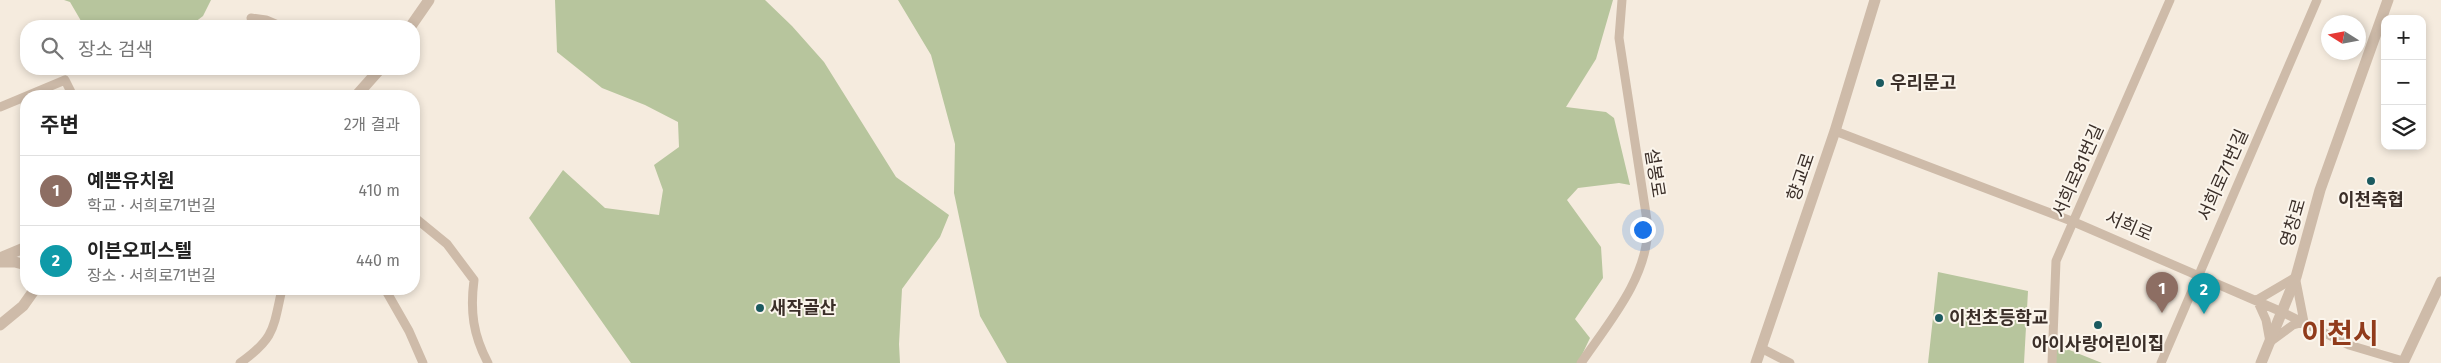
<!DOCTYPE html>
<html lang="ko">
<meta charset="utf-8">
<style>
:root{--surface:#fff;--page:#f2f2f2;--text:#222;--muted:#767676;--line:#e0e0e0;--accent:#db2777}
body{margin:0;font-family:"Fira Sans","Noto Sans KR",sans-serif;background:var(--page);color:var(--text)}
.controls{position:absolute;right:15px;top:15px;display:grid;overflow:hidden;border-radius:10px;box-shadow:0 2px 8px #0003}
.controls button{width:45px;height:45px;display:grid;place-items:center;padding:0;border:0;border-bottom:1px solid var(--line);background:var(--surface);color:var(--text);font:25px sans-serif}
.compass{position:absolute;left:2321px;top:15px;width:45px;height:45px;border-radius:50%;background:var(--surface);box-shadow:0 2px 8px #0003;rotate:281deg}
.you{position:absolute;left:1642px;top:229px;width:18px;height:18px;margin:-12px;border:4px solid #fff;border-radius:50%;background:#1a73e8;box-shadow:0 0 0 8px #1a73e833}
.badge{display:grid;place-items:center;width:32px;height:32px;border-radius:50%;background:var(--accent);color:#fff;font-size:16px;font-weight:700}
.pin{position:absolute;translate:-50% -41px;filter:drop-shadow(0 1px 2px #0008)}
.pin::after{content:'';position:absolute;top:26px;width:18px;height:15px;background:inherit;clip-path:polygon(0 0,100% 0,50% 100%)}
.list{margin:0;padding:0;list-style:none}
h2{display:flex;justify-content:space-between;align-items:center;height:65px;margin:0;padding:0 20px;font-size:21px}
h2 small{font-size:16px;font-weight:400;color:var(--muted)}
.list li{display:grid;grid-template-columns:32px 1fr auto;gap:15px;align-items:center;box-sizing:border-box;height:70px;padding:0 20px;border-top:1px solid var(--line)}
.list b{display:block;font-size:19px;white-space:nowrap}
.list p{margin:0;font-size:16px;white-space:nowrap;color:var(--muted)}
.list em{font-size:16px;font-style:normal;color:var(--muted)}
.icon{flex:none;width:28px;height:28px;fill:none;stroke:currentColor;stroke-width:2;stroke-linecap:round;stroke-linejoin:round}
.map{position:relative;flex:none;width:2441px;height:363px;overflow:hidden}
.search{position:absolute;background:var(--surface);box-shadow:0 2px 8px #0003;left:20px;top:20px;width:400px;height:55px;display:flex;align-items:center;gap:12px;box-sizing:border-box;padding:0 18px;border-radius:20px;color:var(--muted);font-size:19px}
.panel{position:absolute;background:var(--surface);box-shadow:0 2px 8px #0003;left:20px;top:90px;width:400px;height:205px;border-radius:20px}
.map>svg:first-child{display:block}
.green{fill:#b7c59d}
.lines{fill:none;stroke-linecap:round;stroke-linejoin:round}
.minor{stroke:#cebba9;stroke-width:9}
.tertiary{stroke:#cebba9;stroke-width:11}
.poi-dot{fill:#1b5a60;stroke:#fbf5ec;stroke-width:2}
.labels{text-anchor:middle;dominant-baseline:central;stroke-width:4;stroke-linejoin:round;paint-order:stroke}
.poi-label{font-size:18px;font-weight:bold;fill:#3b2f29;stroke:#fbf5ec;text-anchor:start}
.street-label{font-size:18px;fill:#3b2f29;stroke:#fbf5ec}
.town-label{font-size:28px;font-weight:bold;fill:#913b1b;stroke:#fbf5ec}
</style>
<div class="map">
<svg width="2441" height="363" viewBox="0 0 2441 363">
<rect width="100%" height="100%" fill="#f5ebde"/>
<path class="green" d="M 64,0 L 211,0 L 203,16 L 190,26 L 122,26 L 114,24 L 84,26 L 70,2 Z
M 555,0 L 765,0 L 792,26 L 824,62 L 896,177 L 949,215 L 940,237 L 902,289 L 899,344 L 900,363 L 631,363 L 529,218 L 563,170 L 605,208 L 659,215 L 663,190 L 654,165 L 679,147 L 678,122 L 645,105 L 602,88 L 557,52 Z
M 898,0 L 1613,0 L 1596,59 L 1566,107 L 1606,112 L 1614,118 L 1630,185 L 1619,183 L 1578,188 L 1567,200 L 1601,247 L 1603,278 L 1575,319 L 1590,338 L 1578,363 L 1007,363 L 980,316 L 954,193 L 955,144 L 931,55 Z
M 1938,272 L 2028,291 L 2024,363 L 1928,363 Z
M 2060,347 L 2062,347 L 2102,363 L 2055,363 L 2056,351 Z"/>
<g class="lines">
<path class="minor" d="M 251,18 L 266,20 L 280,26
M 0,107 L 65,80 L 73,96
M 1835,131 L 2074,222 L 2282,312 L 2349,345 L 2403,361
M 414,217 L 447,244 L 474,280 C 470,311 473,335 488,363
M 385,289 L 409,331 L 423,363
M 2270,342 L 2266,320 L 2257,300 L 2296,277
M 2270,342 L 2293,325 L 2304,322 L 2296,281
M 1761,348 L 1790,363
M 240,363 C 275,338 273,329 282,289
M 1581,363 C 1609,322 1647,279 1648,227 L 1619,38 L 1622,0
M 2052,363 L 2056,261 L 2170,0
M 2161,363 L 2317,0"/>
<path class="tertiary" d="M 411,26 L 429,0
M 356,96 L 380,69
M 0,258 L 26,247
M 0,262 L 15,262 L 26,265
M 0,325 L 23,306 L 35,289
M 1756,363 L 1835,131 L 1875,0
M 2261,363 L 2296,277 L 2320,190 L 2388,0
M 2403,363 L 2441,282"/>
</g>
<g class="poi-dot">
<circle cx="1880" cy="83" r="5"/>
<circle cx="2371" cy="181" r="5"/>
<circle cx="760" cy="308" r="5"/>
<circle cx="1939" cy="318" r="5"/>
<circle cx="2098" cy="325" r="5"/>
</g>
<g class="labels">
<g class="poi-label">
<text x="1890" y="83">우리문고</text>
<text x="2371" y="200" text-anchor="middle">이천축협</text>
<text x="770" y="308">새작골산</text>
<text x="1949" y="318">이천초등학교</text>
<text x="2098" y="344" text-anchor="middle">아이사랑어린이집</text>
</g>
<g class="street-label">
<text transform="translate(2078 171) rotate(-66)">서희로81번길</text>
<text transform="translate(1655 173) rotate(81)">설봉로</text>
<text transform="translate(2223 175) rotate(-66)">서희로71번길</text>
<text transform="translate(1801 177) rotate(-71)">향교로</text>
<text transform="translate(2293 223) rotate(-74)">영창로</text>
<text transform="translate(2129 226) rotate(23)">서희로</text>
</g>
<g class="town-label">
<text x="2340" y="333">이천시</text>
</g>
</g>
</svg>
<div class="controls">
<button>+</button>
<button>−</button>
<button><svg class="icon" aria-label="layers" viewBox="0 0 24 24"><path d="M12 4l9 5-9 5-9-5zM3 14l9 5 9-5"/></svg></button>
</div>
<svg class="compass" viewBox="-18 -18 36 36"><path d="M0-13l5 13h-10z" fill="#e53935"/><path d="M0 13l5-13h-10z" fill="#767676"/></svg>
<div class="you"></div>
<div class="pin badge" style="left:2162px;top:313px;background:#8d6e63">1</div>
<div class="pin badge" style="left:2204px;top:314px;background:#0f9aa8">2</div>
<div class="search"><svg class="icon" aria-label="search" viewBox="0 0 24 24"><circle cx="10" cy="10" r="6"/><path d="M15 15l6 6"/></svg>장소 검색</div>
<section class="panel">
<h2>주변<small>2개 결과</small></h2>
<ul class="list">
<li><span class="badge" style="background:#8d6e63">1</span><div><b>예쁜유치원</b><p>학교 · 서희로71번길</p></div><em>410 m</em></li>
<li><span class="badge" style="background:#0f9aa8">2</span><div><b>이븐오피스텔</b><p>장소 · 서희로71번길</p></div><em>440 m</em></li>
</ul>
</section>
</div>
